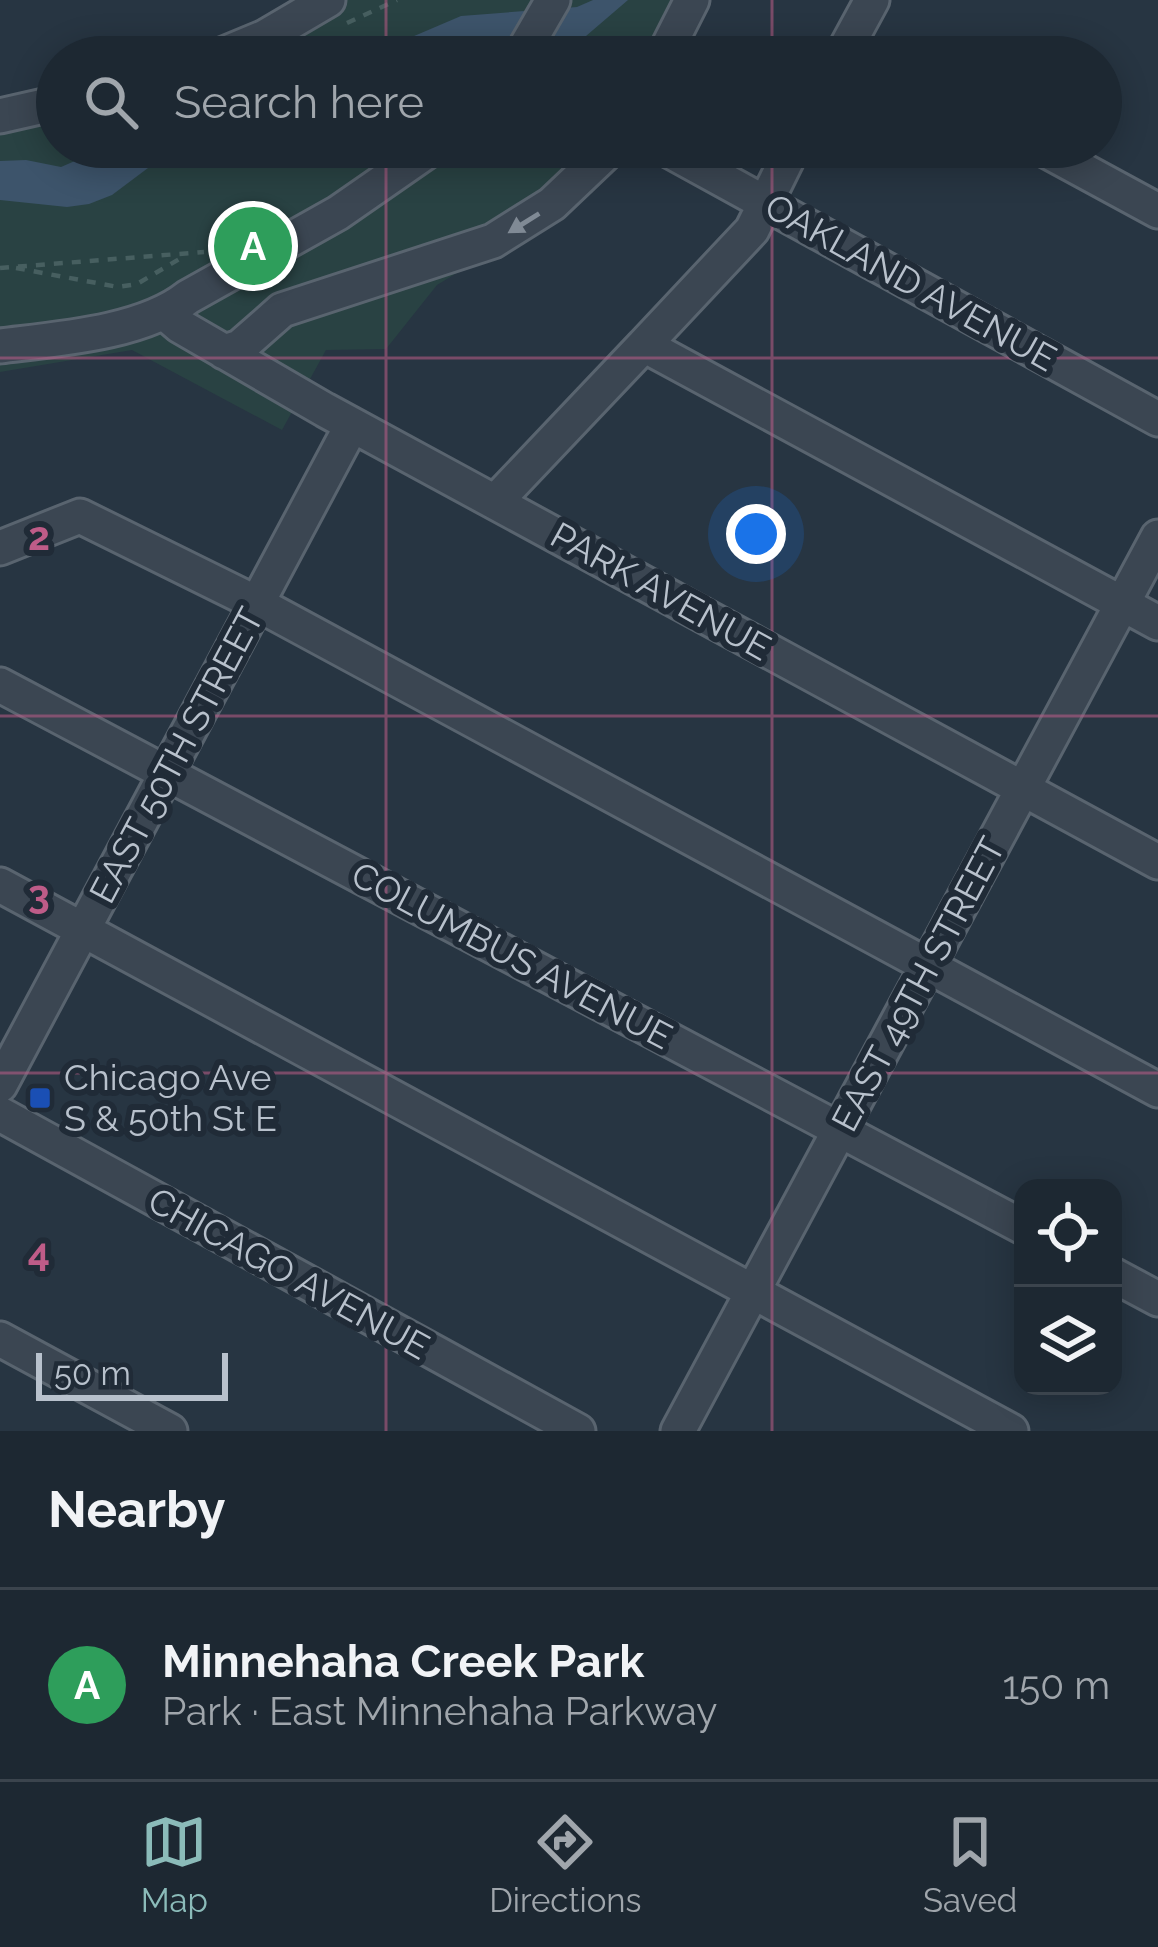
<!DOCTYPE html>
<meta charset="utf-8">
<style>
:root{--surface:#1d2832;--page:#2a343e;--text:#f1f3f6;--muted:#a0a6ac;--line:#3b444d;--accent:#8bbbb9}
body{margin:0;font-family:Raleway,sans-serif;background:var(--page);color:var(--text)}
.controls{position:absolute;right:36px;bottom:36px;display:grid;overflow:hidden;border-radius:24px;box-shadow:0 6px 30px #0003}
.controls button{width:108px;height:108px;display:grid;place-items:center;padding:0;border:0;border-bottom:3px solid var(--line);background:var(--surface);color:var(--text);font:60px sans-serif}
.scale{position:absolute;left:36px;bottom:30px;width:192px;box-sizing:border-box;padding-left:12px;border:6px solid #b8c1cc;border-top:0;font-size:33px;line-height:42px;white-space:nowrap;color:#b8c1cc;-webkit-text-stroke:9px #202b37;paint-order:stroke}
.you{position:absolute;left:756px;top:534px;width:42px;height:42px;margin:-30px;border:9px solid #fff;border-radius:50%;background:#1a73e8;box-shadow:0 0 0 18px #1a73e833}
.badge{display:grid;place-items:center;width:78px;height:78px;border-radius:50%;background:var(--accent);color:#fff;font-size:39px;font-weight:700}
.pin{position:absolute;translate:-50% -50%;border:6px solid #fff;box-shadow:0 3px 12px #0006}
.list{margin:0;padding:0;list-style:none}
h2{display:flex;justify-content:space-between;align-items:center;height:156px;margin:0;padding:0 48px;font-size:51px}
h2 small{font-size:39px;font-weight:400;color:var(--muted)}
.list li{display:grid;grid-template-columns:78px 1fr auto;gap:36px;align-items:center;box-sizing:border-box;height:192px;padding:0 48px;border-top:3px solid var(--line)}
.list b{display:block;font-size:45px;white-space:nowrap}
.list p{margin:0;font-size:39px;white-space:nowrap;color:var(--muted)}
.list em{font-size:39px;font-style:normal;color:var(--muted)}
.icon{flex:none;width:66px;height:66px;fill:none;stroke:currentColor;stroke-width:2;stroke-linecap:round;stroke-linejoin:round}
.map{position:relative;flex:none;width:1158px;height:1431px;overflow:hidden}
.search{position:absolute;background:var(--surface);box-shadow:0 6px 30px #0003;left:36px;right:36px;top:36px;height:132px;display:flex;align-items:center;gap:30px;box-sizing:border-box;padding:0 42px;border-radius:66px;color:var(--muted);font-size:45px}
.sheet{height:348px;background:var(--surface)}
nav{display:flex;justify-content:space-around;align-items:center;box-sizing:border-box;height:168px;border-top:3px solid var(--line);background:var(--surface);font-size:33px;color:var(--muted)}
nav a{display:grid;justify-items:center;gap:6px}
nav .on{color:var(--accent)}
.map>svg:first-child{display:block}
.green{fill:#294243}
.water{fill:#3d546b}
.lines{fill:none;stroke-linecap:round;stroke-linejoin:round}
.minor-casing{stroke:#59646f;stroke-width:39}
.path{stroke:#475f60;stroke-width:4.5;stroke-dasharray:9 9;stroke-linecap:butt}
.minor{stroke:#3b4652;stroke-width:33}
.oneway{fill:#808a95}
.grid{fill:none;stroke:#be5c88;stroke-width:3;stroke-opacity:0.55}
.transit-dot{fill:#1a4fb4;stroke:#202b37;stroke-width:4.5}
.labels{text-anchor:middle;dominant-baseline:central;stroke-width:12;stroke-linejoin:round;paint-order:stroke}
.street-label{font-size:36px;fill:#b8c1cc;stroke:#202b37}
.poi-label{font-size:36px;fill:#b8c1cc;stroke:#202b37;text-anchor:start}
.grid-label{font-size:39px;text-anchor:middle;font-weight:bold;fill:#be5c88;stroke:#202b37;stroke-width:12;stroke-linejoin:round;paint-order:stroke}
</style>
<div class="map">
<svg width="1158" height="1431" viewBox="0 0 1158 1431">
<rect width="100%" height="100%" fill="#273542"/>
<path class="green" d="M 299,0 L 703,0 L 673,57 L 164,57 C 210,46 259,27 299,0 Z
M 57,83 L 57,147 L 622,147 L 483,257 L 437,285 L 386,349 L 326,350 L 282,430 L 132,350 L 0,372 L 0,97 Z"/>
<path class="water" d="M 593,0 L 628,0 L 579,42 L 560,48 L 487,45 L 469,57 L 365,57 L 461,16 L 577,7 Z
M 107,147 L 201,147 L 160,159 L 112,195 L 89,204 L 67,207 L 0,200 L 0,161 L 26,160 L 61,167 Z"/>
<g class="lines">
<defs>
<path id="minor" d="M 217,57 L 265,37 L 328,0
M 520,57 L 553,0
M 663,57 L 692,0
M 841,57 L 872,0
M 0,116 L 57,103
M 663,147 L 1158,419
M 1040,147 L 1158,211
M 166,314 L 180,326 L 325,410 L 1158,862
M 644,345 L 752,230 L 793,147
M 0,346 C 57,339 143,333 188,297 L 338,213 L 433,147
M 224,352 L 240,347 L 282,310 L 493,241 L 552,204 L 612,147
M 496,501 L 644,345 L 1158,623
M 0,548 L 80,516 L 256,603 L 1158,1090
M 0,685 L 1023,1227
M 0,885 L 1011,1431
M 0,1085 L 352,425
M 0,1114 L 578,1431
M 1113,1275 L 1158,1299
M 0,1339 L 170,1431
M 678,1431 L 1158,537"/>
</defs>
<use href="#minor" class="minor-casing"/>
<path class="path" d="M 347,23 L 397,0
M 0,268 L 204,252
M 16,268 L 118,287 L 137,284 L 181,258"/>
<use href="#minor" class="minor"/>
</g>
<defs><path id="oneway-solid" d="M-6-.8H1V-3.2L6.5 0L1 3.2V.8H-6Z" transform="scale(3)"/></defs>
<use class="oneway" href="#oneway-solid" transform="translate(524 223) rotate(148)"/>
<path class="grid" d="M 386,0 L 386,57M 772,0 L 772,57M 386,147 L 386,1431M 772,147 L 772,1431M 0,358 L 1158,358M 0,716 L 1158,716M 0,1073 L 1158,1073"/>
<rect class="transit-dot" x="28" y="1086" width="24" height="24" rx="6"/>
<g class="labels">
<g class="street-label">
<text transform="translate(911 282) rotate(29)">OAKLAND AVENUE</text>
<text transform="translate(661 591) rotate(29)">PARK AVENUE</text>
<text transform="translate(176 755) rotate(-62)">EAST 50TH STREET</text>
<text transform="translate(512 955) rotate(28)">COLUMBUS AVENUE</text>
<text transform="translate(918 984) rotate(-62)">EAST 49TH STREET</text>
<text transform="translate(289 1273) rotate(29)">CHICAGO AVENUE</text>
</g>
<g class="poi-label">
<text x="64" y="1077">Chicago Ave<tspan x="64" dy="41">S &amp; 50th St E</tspan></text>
</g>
</g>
<g class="grid-label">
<text x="39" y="550">2</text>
<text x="39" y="908">3</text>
<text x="39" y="1266">4</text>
</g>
</svg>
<div class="controls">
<button><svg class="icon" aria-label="locate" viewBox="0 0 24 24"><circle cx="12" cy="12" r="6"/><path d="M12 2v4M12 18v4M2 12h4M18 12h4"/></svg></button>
<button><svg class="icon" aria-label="layers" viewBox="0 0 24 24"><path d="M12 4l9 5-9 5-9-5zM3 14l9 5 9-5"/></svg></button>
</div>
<div class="scale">50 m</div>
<div class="you"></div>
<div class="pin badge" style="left:253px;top:246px;background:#2e9e5b">A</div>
<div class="search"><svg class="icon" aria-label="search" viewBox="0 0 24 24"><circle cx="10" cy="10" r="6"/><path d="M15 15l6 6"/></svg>Search here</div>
</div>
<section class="sheet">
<h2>Nearby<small></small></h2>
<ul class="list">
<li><span class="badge" style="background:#2e9e5b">A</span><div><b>Minnehaha Creek Park</b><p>Park · East Minnehaha Parkway</p></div><em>150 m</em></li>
</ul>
</section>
<nav>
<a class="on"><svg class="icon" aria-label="map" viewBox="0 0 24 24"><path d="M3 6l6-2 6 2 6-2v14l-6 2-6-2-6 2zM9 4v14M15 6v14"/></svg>Map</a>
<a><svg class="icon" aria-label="directions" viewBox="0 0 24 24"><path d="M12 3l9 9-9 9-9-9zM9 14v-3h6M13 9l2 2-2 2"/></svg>Directions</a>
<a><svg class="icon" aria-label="saved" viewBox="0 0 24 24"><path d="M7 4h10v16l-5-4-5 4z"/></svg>Saved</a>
</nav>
